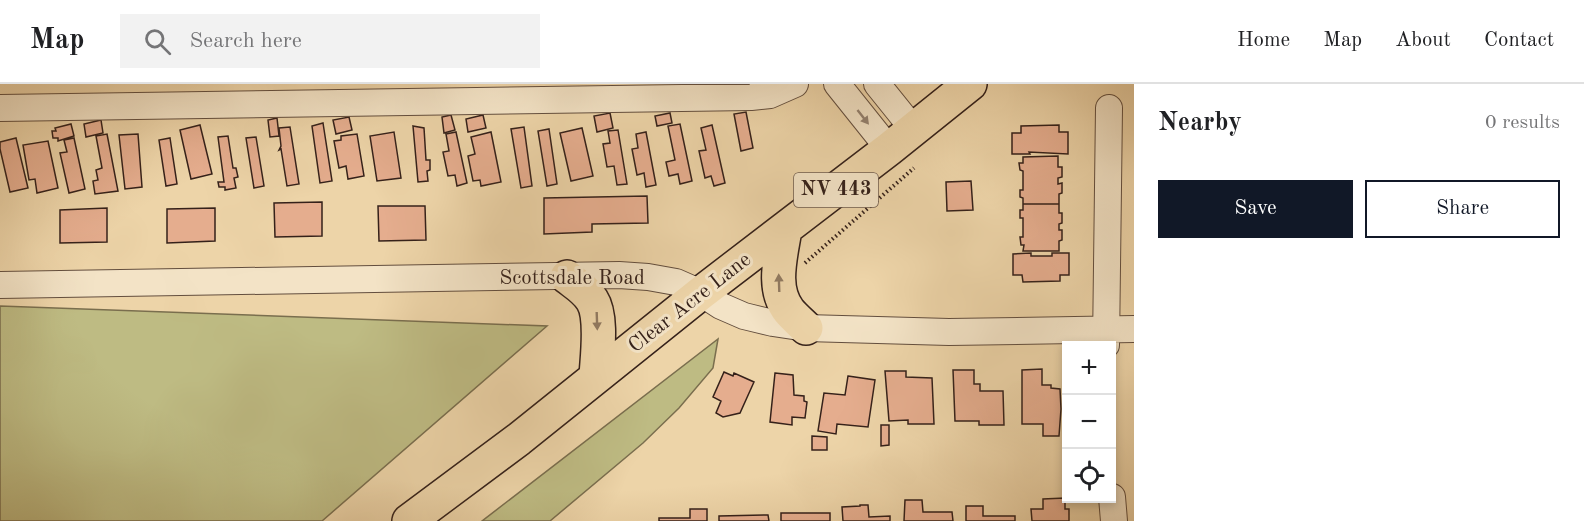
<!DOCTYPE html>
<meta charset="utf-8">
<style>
:root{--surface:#fff;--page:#f2f2f2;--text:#202124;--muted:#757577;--line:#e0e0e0;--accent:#111827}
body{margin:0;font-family:"Old Standard TT",serif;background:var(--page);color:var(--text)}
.controls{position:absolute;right:18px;bottom:18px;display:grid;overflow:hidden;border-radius:0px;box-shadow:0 3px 9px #0003}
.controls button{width:54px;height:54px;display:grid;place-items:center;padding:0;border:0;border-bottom:2px solid var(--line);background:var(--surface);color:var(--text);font:30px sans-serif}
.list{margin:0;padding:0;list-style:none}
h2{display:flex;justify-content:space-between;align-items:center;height:78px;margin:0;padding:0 24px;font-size:26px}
h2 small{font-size:20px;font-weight:400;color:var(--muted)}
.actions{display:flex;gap:12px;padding:18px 24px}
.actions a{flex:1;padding:14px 0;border:2px solid var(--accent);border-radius:0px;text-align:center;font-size:21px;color:var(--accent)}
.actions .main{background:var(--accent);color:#fff}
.icon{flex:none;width:33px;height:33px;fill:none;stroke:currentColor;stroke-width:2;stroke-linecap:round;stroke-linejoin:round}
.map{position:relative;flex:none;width:1134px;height:437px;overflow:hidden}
header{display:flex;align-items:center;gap:36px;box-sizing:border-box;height:84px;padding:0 30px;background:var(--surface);border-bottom:2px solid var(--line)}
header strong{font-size:28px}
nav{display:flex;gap:33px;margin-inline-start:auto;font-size:21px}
.search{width:420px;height:54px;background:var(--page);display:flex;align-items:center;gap:15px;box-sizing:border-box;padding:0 21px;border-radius:0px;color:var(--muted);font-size:22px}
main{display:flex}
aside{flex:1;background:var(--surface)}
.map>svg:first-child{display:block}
.green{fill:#bebb83;stroke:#7a6e4e;stroke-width:1.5}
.building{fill:#e5ad8e;stroke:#35211a;stroke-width:1.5}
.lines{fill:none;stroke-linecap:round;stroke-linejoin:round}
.minor-casing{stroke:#634e3e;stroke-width:28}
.major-casing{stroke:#35211a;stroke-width:36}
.path{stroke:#35211a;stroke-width:4;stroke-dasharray:1.5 3;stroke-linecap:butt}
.minor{stroke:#f3e3c6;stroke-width:26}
.major{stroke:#edd4a8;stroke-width:33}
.oneway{fill:#948270}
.oneway2{fill:#917a61}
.labels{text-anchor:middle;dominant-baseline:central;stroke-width:6;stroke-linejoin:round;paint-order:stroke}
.shield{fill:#f3e3c6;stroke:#6e5b4e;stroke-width:1.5}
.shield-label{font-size:20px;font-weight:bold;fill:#35211a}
.street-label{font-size:21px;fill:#35211a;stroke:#f3e3c6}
</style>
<header>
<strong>Map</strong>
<div class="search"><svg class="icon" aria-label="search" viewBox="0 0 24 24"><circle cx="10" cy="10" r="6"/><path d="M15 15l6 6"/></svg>Search here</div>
<nav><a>Home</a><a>Map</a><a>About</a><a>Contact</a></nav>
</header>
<main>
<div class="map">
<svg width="1134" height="437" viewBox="0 0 1134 437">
<rect width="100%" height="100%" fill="#edd4a8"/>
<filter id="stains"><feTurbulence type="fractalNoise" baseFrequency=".00333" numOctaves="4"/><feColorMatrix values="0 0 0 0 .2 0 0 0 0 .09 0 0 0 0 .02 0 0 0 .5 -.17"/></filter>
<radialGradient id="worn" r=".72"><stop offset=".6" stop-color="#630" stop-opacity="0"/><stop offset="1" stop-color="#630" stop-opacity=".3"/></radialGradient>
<path class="green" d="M 0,222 L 547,242 L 322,437 L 0,437 Z
M 718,255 L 713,284 L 679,324 L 643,359 L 550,437 L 482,437 Z"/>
<path class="building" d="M 746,28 L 753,64 L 741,67 L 734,30 Z
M 610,29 L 613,44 L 597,48 L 594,32 Z
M 670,29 L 672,39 L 657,42 L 655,32 Z
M 451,31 L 455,46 L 444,49 L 442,33 Z
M 483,31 L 486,44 L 468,48 L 466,35 Z
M 349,33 L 352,46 L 336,50 L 333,36 Z
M 277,34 L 279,52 L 270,53 L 268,36 Z
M 101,36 L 103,49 L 86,53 L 84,40 Z
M 323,39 L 332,97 L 320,99 L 312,42 Z
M 71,40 L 74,52 L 58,57 L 58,54 L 53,54 L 52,47 L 56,47 L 55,44 Z
M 680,40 L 692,97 L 680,100 L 678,90 L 669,92 L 666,78 L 675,76 L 668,42 Z
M 200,41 L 212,90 L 191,95 L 180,46 Z
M 712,41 L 725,99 L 714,102 L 711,92 L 705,94 L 699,67 L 706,66 L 701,44 Z
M 1059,41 L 1059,48 L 1068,48 L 1068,70 L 1029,68 L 1030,70 L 1012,70 L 1012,49 L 1021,49 L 1021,42 Z
M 413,42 L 424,44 L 426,76 L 430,76 L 430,86 L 427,87 L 428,97 L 418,98 Z
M 290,43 L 299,100 L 287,102 L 281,65 L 279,66 L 281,62 L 279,44 Z
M 524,43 L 532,102 L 521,104 L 511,45 Z
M 582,44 L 593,92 L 571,97 L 560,49 Z
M 549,45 L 557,100 L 547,102 L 538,47 Z
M 618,46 L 627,100 L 617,101 L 614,82 L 607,83 L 603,60 L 610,59 L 608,47 Z
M 394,48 L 401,94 L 377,97 L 370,52 Z
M 456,48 L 467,99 L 457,102 L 455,91 L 448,92 L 443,68 L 449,67 L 446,50 Z
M 491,48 L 501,98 L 481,102 L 480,96 L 473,97 L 468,72 L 475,70 L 471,53 Z
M 646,48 L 656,101 L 646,103 L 644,89 L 637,91 L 632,65 L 638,64 L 636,50 Z
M 107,50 L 118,107 L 95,110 L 93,97 L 98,96 L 96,86 L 102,84 L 96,52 Z
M 138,50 L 142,103 L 125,105 L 119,51 Z
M 357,50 L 364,92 L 348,95 L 346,82 L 339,84 L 334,57 L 341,56 L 341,52 Z
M 228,52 L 233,84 L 236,84 L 238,93 L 234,94 L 236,104 L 225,106 L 225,103 L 219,103 L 218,98 L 224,98 L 218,53 Z
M 256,53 L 264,102 L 254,104 L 246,54 Z
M 16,54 L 28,104 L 10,108 L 0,65 L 0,58 Z
M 74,54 L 85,105 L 69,109 L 60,69 L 67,68 L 64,56 Z
M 170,54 L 177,100 L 166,102 L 159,56 Z
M 48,57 L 58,104 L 37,109 L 35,95 L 29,96 L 23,61 Z
M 1058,72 L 1058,83 L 1062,83 L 1062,93 L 1058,94 L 1058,100 L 1062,99 L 1062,109 L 1059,110 L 1059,120 L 1023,120 L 1023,114 L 1020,113 L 1020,106 L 1023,106 L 1023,87 L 1020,86 L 1019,79 L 1023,79 L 1023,73 Z
M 971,97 L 973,126 L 947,127 L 946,98 Z
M 647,112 L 648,139 L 592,140 L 592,148 L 544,150 L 544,114 Z
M 322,118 L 322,152 L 275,153 L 274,119 Z
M 1023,120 L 1059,120 L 1059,129 L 1062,129 L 1062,139 L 1059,140 L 1059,146 L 1062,146 L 1062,156 L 1059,157 L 1059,167 L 1023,167 L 1024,161 L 1021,161 L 1020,153 L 1023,153 L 1023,134 L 1020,134 L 1020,126 L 1023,126 Z
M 378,122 L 425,122 L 426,156 L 379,157 Z
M 107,124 L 107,158 L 60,159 L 60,126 Z
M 215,124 L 215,157 L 167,159 L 167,125 Z
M 1031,169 L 1031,172 L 1052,172 L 1052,169 L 1069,169 L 1069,191 L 1060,191 L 1060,197 L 1023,198 L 1022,191 L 1013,191 L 1013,170 Z
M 1042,285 L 1042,301 L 1051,301 L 1051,304 L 1060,305 L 1061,325 L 1059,352 L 1043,352 L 1043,340 L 1022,340 L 1022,286 Z
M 953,286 L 974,286 L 974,300 L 980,300 L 980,307 L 1003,307 L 1004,341 L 979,341 L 979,337 L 955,337 Z
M 885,287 L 906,287 L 906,293 L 932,294 L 934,340 L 908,340 L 908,336 L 889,337 Z
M 724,288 L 733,292 L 734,289 L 754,298 L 740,329 L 723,333 L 716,329 L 721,317 L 713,313 Z
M 775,289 L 793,291 L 794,311 L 804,312 L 804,317 L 807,318 L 805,334 L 792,333 L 792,341 L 770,338 Z
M 848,292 L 875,296 L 868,343 L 837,340 L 836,350 L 818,347 L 824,309 L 845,311 Z
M 881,341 L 889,341 L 889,361 L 881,362 Z
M 812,352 L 827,353 L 827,366 L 812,366 Z
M 1065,414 L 1065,425 L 1069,425 L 1069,437 L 1032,437 L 1031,425 L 1043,425 L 1043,415 Z
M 905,416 L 922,416 L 923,428 L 952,428 L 953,437 L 904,437 Z
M 860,421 L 868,421 L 869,433 L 890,432 L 890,437 L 843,437 L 842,423 L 860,422 Z
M 966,422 L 983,422 L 983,432 L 1015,432 L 1015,437 L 966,437 Z
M 690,425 L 707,425 L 707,437 L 659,437 L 659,434 L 690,434 Z
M 781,429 L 830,429 L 830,437 L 781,437 Z
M 768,431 L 769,437 L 719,437 L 719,432 Z"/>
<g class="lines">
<defs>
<path id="minor" d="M 837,0 L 889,65
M 877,0 L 914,46
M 0,24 L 751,13 L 770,11 L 795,0
M 0,201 L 619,191 L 648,193 L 676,198 L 701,209 L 721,222 L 744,232 L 773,239 L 806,244 L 949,248 L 1134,245
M 1106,261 L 1109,24
M 1112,413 L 1114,437"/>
<path id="major" d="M 785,145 C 781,172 771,204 789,227 C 794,233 801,239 806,244
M 567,193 C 576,200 586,206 592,216 C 603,233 597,272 596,293
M 409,437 L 519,355 L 701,209 L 889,65 L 970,0"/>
</defs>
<use href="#minor" class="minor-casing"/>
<use href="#major" class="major-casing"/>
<path class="path" d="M 805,179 L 914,84"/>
<use href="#minor" class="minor"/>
<use href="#major" class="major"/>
</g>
<defs><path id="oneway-solid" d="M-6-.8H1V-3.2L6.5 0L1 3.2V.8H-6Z" transform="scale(1.5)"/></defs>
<use class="oneway" href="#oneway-solid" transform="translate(863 33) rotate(52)"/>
<g class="oneway2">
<use href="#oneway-solid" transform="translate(779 199) rotate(-92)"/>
<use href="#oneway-solid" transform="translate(597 237) rotate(88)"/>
</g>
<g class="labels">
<rect class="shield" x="794" y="89" width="84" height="34" rx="4.5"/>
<g class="shield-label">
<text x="836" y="106">NV 443</text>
</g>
<g class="street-label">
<text x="572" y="194">Scottsdale Road</text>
<text transform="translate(690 219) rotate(-38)">Clear Acre Lane</text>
</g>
</g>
<rect width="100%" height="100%" filter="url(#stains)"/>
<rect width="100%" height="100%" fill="url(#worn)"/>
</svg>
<div class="controls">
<button>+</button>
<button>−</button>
<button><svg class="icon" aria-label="locate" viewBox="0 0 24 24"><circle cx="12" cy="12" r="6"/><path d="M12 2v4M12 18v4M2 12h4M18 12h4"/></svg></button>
</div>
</div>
<aside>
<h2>Nearby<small>0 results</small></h2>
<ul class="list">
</ul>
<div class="actions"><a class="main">Save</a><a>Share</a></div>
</aside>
</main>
